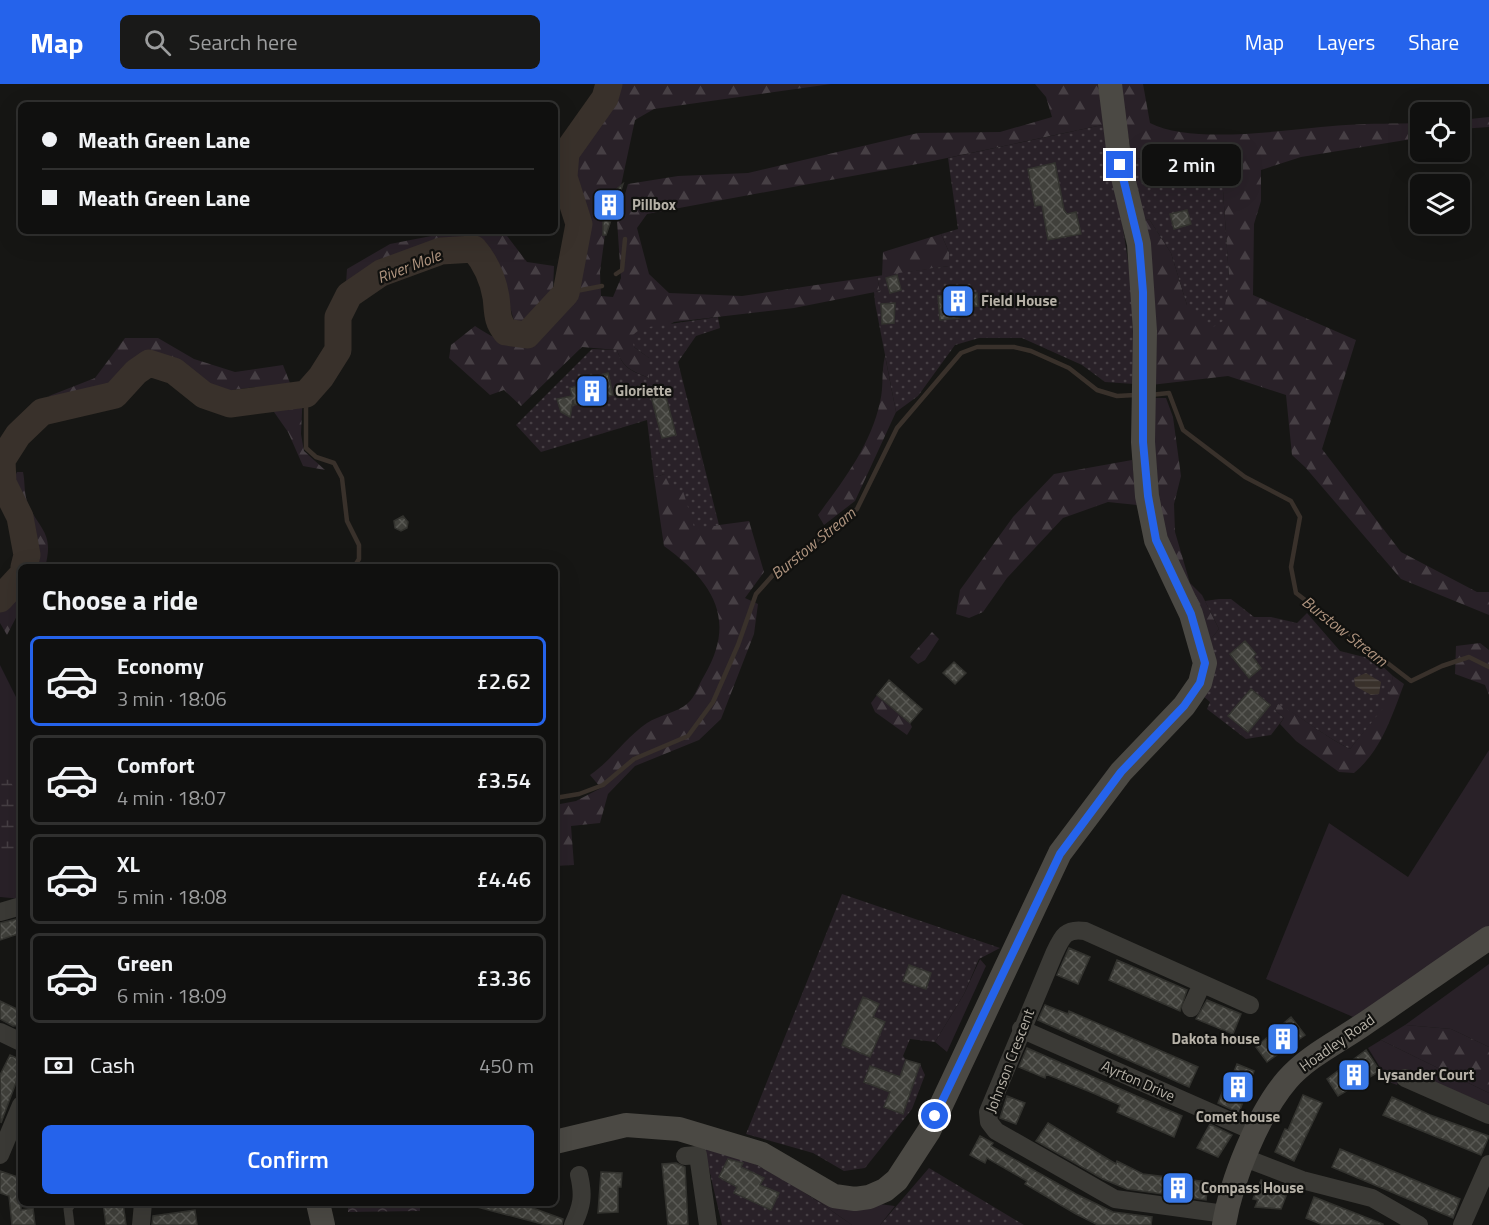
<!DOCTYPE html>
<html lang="en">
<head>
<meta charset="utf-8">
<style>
	:root { --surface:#10100f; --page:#191918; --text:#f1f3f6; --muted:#9c9d9e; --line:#30302f; --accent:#2563eb }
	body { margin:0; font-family:"Titillium Web",sans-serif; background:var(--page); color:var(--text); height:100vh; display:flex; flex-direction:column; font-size:22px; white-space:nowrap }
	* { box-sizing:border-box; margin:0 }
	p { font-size:20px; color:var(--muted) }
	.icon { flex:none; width:33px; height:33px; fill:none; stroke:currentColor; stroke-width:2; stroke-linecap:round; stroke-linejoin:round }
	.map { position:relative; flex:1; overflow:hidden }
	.details { position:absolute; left:18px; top:480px; width:540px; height:642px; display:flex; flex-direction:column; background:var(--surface); border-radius:9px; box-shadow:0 6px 24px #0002,0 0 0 2px var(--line) }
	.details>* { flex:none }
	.hud { position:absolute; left:18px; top:18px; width:540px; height:132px; border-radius:9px; box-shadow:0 6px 24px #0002,0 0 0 2px var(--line); display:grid; align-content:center; height:132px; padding:0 24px; background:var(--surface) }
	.tools { position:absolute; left:1410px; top:18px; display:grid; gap:12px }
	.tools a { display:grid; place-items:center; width:60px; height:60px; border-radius:9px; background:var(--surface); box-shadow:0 6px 24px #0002,0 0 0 2px var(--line); font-size:30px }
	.end { position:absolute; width:27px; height:27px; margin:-14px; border:8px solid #2563eb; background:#fff; box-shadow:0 0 0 3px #fff }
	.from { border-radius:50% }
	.bubble { position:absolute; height:42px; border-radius:9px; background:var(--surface); box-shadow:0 6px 24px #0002,0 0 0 2px var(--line); font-size:20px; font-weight:600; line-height:42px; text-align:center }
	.hud b { display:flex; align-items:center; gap:21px; height:57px; font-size:22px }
	.hud b+b { border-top:2px solid var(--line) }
	.hud i { width:15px; height:15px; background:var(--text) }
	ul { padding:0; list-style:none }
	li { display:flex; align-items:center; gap:18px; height:90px; margin:0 12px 9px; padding:0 12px; border:3px solid var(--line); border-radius:9px }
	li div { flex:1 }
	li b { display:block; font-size:22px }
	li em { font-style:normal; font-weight:600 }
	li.selected { border-color:var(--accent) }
	li>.icon { width:54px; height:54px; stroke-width:1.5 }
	h2 { padding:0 24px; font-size:27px; line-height:72px }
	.pay { display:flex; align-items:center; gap:15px; height:66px; padding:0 24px; font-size:22px }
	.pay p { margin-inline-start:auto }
	.button { display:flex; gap:12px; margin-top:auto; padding:12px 24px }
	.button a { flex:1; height:69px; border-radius:9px; background:var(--accent); color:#fff; font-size:24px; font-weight:600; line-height:69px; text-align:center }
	header { display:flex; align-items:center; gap:36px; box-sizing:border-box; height:84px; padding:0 30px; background:var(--accent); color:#fff }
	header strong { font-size:28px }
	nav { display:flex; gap:33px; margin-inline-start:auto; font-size:21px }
	.search { width:420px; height:54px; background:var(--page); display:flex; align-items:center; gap:15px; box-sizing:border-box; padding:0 21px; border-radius:9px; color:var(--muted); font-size:22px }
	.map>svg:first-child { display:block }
	.grass { fill:#292128 }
	.forest { fill:url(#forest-firs) }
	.wetland { fill:url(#wetland-marsh) }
	.park { fill:url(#park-crowns) }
	.garden { fill:url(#garden-dots) }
	.water { fill:url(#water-rules) }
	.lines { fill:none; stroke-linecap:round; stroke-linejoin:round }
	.stream { stroke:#39312b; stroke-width:4.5 }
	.river { stroke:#39312b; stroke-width:27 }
	.building { fill:url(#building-cross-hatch); stroke:#32322e; stroke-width:1.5 }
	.lane { stroke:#3b3a36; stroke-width:9 }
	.street { stroke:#3b3a36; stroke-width:18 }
	.secondary { stroke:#4b4944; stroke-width:24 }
	.route { stroke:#2563eb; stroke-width:8 }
	.labels { text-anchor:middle; stroke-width:4.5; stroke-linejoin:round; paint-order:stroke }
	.poi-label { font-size:15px; font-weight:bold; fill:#b6b1a7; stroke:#11110f; text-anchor:start }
	.street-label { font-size:15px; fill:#b6b1a7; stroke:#11110f }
	.water-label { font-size:16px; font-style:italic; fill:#af947f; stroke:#11110f }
</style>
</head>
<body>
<header>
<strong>Map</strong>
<div class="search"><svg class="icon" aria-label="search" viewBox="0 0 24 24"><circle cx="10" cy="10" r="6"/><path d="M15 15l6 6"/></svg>Search here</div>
<nav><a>Map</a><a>Layers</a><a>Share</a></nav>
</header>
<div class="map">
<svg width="1489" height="1141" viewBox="0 0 1489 1141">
	<defs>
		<pattern id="forest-firs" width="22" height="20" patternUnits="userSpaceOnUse" patternTransform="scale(1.5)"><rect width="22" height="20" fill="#292128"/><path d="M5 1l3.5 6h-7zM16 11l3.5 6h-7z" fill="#463f44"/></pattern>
		<pattern id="wetland-marsh" width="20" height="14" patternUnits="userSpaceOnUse" patternTransform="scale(1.5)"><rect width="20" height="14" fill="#292128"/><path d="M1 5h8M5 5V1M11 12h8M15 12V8" fill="none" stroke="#463f44"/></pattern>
		<pattern id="park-crowns" width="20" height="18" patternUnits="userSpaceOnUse" patternTransform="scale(1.5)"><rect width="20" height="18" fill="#292128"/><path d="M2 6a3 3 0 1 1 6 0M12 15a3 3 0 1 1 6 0" fill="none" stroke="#463f44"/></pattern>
		<pattern id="garden-dots" width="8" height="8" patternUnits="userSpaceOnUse" patternTransform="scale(1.5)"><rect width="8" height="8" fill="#292128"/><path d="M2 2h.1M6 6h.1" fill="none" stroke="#463f44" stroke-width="1.8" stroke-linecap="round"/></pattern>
		<pattern id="water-rules" width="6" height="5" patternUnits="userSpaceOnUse" patternTransform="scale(1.5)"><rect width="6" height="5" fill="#39312b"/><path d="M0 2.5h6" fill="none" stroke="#534c47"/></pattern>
		<pattern id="building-cross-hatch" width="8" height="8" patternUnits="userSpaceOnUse" patternTransform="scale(1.5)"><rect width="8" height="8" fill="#40403b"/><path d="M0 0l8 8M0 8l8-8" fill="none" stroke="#595954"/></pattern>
	</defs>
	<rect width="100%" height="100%" fill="#161614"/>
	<path class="grass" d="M0,581l21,42v192l-21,-2z
		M1489,666v178l-136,89 -87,-38 63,-156 79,54z
		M980,875l6,7 -39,86 -12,-10 29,-48z
		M1489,880v83l-38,-18 -46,-4z
		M1381,956l108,53v12l-85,-35 -7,15 -8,-3 -21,-34z
		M809,1111l86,11 -15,19h-28z"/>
	<path class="forest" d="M615,0h216l-177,25 -19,11 -16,75 -7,-2 -9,7 3,27 -6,45 1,24 12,1 8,-19 -4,-57 11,-37 50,-8 70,-3 170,-40 82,-1 52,-15 -6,-20 -11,-13h68l4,40 -179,38 -281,52 -10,14 12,46 20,19 73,3 135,-20 3,15 -86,17 -120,14 -40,25 15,11v20c-16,-7 -26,-9 -32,-28l-35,-3 -61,59 -17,-16 -14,5 -41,-37 2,-13 24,-19c34,22 45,23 74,-6 7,-7 18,-16 21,-24 5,-11 3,-25 6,-36 3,-11 10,-25 9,-36 -1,-20 -17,-35 -15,-56 3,-32 37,-54 45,-84z
		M1119,0h24l7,39c44,23 146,5 196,2 25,-2 50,-1 74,-2v12l-8,4 -111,18 -40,13v31l-7,23 -1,71 103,45 -34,109 79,103 76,40h12v23l-88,-36 -96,-112 -13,-12 -6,-60 -58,-19 -77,9 -8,-164 6,-2 22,34 16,52 42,-27 -7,-102 16,-12 3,-16 -32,-1 -35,19 -42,-9z
		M1489,33v10l-29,2v-9z
		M457,147l47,1 23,30 27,4 -1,25 -23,30h-16l-11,-39 -18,-40c-46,-12 -98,23 -139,42l1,-15 43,-25z
		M941,150l8,18v14l-67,10 1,-24z
		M125,254h33l36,21 41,13 48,-7 7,18 13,7 -2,44 3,17 21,19 -22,-4 -15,-34 -14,-20 -46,1 30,-10 -3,-16 -37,5 -63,-37 -17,3 -23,24 -61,20 -5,-6 46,-18z
		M885,272l11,56 -41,89 -31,24 -6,-10c25,-34 53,-70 62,-113 4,-15 1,-30 5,-46z
		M1148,314h18l7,19 8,59 -7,28 1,28 15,51 12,12 17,34 -10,12 -40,-91 -14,-55z
		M1132,376l5,45 -29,-3 -45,16 -56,60 -24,34 -14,6 -13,-4 4,-24 53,-73 41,-43z
		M17,388h6c2,9 1,20 4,29 11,29 28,30 18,66h-10l-4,-40 -19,-44z
		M664,390l19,17 21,36 45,-6 15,51 -19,26 13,6 -4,30 -33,85 -22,21 -64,26 -27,28 -8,29 -29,3 3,39 -19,1v-61l21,-4 25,-13 -11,-13c21,-14 35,-37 57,-52 12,-8 30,-10 41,-20 7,-6 11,-19 16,-27 34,-57 8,-95 -40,-130l-10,-68z
		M21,506v18l-14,27 -7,-12v-12z
		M932,548l7,7 -14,21 -7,4 -8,-7z
		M1480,559l9,7v45l-4,-10 -30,-11 1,-28z
		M1393,592l11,8c-12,32 -23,67 -50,89l-15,-1 -43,-31 -16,-17 4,-6 -9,-8 3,-7c25,15 46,33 72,46l37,-47z
		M877,611l33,28 2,4 -5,8 -32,-23 -4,-9z
		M1405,941l46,4 38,18v46l-108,-53z"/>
	<path class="wetland" d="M0,695l10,1 11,24v52l-21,5z"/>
	<path class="park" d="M348,1119h72v8l-72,1z"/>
	<path class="garden" d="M1107,40l25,163 2,97 -29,-2 -23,-17 -60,-27h-43l-24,7 -37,51 -22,16 -21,-109 -1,-11 6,-1 -3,-15 72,-10v-14l-8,-18 17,-5 -10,-71z
		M1209,63l32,1 -3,16 -16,12 7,102 -6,43 -10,6 -26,-22 -16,-52 -22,-34 -6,2 -11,-50v-14l42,9z
		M718,233l2,11 -24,8 -18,26 41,163 -24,5 -12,-39 -11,-1 -8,-16 -10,4 -7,-58 -106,32 -25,-27 76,-76 25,1c6,19 15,21 32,28v-20l-15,-11 -3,-11 11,-8z
		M1219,515h12l23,18h17l26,6 10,-10 33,38 36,9 17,16 -5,26 -38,47c-26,-13 -47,-31 -72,-45l-3,6 9,8 -13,17 -25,4 -39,-30 3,-7 -7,-6 6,-55 10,-12 -14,-28z
		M842,810l158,54 -21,11 -15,35 -29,48 -25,-3 -7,17 3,4 14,4 5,11 -13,34 -47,59 -21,3 -31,-18 -67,-19z
		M703,1059c58,19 100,47 149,82h-130z
		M929,1084l95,57h-144z"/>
	<path class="water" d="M1366,589l15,9 -2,12 -8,1 -16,-9 -1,-8z"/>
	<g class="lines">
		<path class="stream" d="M616,190l6,-4 3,-31
			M566,209l36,-7
			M306,310v54l10,9 18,6 8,15 5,43 12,24v14l-5,8
			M1150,311l19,-2 14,37 62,47 46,24 9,16 -9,50 5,26 115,88 31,-15 27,-9 20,10
			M555,714l24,-4 24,-9 31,-26 54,-23 25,-34 25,-57 18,-51 17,-19 84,-66 40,-81 64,-75 16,-6h37l17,4 38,17 28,22 20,6 18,-1"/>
		<path class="river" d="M24,483l3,-12 -7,-38 -17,-34 -1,-23 16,-25 24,-23 73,-17 21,-23 13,-9 25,8 30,24 26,9 76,-10 15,-17 17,-27v-33l11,-22 32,-22 60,-22 33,-2c11,13 19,30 22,48 2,15 0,23 10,35l21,3 39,-42 13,-69 -15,-47 2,-24 39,-55 4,-14
			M0,515l21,-23"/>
	</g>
	<path class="building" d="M1055,79l9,47 3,4 9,-2 5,22 -33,6 -6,-35 -7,1 -7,-37z
		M623,100l-17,51h-3v-35z
		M1187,126l4,14 -17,5 -4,-15z
		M897,191l4,15 -11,3 -4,-15z
		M977,209l1,13 -20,2 1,10 -19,2 -2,-24z
		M895,219l-1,20 -12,1 -1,-20z
		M608,289l5,22 -39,10 -1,-5 -3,17 -9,-5 -4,-13 15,-3 -2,-8 10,-3 -1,-4z
		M665,309l11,42 -14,3 -11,-42z
		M403,432l5,6 -1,6 -6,3 -6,-3 -1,-7z
		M1245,557l11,13 -3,3 8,11 -12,10 -19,-24z
		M954,578l12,11 -11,11 -12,-11z
		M889,596l33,29 -12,14 -33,-28z
		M1251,605l19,16 -22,27 -20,-16z
		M17,835l4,14 -21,7v-17z
		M1069,864l21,9 -12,27 -21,-9z
		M1117,876l70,30 -7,21 -71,-31z
		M909,881l22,8 -5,16 -23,-8z
		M863,913l16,7 -6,13 12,5 -15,35 -28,-12z
		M1207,916l34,14 -8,20 -37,-15z
		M0,917l21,10v14l-8,1 -13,-7z
		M1045,921l23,9 1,-3 129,56 -9,20 -151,-67z
		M1291,933l14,18 -38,27 -11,-15z
		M1027,964l155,68 -8,21 -57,-25 3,-7 -27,-12 -47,-19 -1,4 -26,-11z
		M1366,966l14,21 -42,25 -11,-17z
		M10,971l11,5v9l-20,54 -1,-48z
		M906,976l14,4 -17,50 -19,-7 6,-15 -26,-10 6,-16 30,11z
		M1237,980l17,7 -15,42 -21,-10 5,-13 3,1z
		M1303,1011l19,8 -28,58 -19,-9 10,-23 3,1z
		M1007,1012l18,7 -9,21 -16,-6z
		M1392,1013l38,18 59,21 -8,19 -98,-40z
		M1048,1039l68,41 1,-3 26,13 65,8 -2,18 -79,-11 -24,-10 -67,-38z
		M1210,1040l22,11 -14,22 -21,-9z
		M980,1052l13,7 -2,3 85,48 37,18 39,5 -1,8h-53l-22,-11 -51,-30 2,-3 -40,-23 -2,5 -15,-8z
		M1340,1065l120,50 -7,19 -121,-51z
		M728,1075l15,4 -2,4 23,11 -4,7 19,8 -8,17 -37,-17 3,-6 -18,-10z
		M676,1079l9,4 3,58h-20l-6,-61z
		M0,1087l21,7v32l12,-2 2,17h-23l-3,-29 -9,-3z
		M601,1088l21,1 -1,14h-3v25l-20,1z
		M1261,1096l27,11 -7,18 -26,-2 3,-7 -5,-1z
		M1314,1113l69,27v1h-60l-17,-7z
		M103,1119h20l3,22h-20z
		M478,1119h50l-1,3 36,13 -1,6h-16l-69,-18z
		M195,1126l2,15h-45l1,-9z"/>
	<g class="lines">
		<path class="lane" d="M70,1141l-2,-16 4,-6"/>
		<path class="street" d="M0,828l21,-6
			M1191,924l11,-24
			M1021,945l234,103
			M0,948l21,10
			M1405,994l84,37
			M0,1071l21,-50
			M685,1072l13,-1 10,70
			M1245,1074l57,22 70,18 47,27
			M1225,1130l-110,-15 -119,-68 -7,-9 -1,-10 66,-158c8,-17 11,-26 31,-23l165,74
			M141,1141l2,-22
			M573,1141c9,-19 11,-29 6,-50
			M1462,1141l27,-61"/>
		<path class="secondary" d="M555,1058l71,-17 53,4 83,25 72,42 21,3 14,-2 16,-7 12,-10 32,-49 131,-278 61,-81 63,-66 16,-23 5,-20 -14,-49 -35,-74 -9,-44 -4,-54 2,-111 -6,-87 -19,-79 -10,-81
			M318,1119l5,22
			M1224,1141c7,-44 34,-111 63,-145 20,-23 49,-37 74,-54 43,-29 85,-59 128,-88"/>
	</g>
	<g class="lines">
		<path class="route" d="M935,1032l125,-262 61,-82 63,-66 16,-23 5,-20 -14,-49 -35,-74 -8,-44 -5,-54v-150l-4,-48 -19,-79"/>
	</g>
	<defs>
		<g id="building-square" transform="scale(1.725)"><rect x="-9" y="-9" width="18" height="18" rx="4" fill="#3979e9" stroke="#11110f"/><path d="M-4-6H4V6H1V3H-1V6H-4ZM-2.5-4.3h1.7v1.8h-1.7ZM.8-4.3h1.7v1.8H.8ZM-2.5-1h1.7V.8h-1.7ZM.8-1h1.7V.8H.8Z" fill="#fff"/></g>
	</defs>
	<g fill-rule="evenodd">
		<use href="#building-square" x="609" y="121"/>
		<use href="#building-square" x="958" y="217"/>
		<use href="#building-square" x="592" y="307"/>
		<use href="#building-square" x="1283" y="955"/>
		<use href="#building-square" x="1354" y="991"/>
		<use href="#building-square" x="1238" y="1003"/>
		<use href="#building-square" x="1178" y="1104"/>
	</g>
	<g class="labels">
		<g class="poi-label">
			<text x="632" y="126">Pillbox</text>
			<text x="981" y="222">Field House</text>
			<text x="615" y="312">Gloriette</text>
			<text x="1260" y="960" text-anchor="end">Dakota house</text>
			<text x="1377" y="996">Lysander Court</text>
			<text x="1238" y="1038" text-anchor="middle">Comet house</text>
			<text x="1201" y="1109">Compass House</text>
		</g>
		<g class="street-label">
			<text transform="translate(1337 959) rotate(-35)" y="5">Hoadley Road</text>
			<text transform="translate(1010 977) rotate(-69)" y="5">Johnson Crescent</text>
			<text transform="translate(1138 997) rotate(24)" y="5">Ayrton Drive</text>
		</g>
		<g class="water-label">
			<text transform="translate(409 182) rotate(-21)" y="6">River Mole</text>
			<text transform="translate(813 459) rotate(-39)" y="6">Burstow Stream</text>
			<text transform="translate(1345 547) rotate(38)" y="6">Burstow Stream</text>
		</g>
	</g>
</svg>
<div class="tools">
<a><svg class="icon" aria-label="locate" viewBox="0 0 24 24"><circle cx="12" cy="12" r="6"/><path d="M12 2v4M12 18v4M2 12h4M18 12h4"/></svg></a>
<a><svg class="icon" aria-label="layers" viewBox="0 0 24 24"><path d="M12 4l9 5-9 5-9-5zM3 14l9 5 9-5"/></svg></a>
</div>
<i class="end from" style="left:935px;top:1032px"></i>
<i class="end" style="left:1120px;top:81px"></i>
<div class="bubble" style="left:1142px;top:60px;width:99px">2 min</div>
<div class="hud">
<b><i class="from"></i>Meath Green Lane</b>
<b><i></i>Meath Green Lane</b>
</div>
<section class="details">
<h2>Choose a ride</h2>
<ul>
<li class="selected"><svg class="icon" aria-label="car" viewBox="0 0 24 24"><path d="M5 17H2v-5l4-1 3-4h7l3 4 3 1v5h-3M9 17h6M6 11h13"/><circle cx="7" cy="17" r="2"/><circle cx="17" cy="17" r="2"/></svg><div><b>Economy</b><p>3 min · 18:06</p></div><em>£2.62</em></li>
<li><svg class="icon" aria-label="car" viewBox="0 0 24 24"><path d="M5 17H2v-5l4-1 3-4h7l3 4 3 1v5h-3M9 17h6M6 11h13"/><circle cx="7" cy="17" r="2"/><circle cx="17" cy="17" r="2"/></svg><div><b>Comfort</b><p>4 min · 18:07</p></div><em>£3.54</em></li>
<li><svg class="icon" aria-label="car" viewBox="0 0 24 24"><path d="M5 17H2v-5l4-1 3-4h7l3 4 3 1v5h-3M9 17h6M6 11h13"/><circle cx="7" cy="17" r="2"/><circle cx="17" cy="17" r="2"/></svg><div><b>XL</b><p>5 min · 18:08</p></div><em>£4.46</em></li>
<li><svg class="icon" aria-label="car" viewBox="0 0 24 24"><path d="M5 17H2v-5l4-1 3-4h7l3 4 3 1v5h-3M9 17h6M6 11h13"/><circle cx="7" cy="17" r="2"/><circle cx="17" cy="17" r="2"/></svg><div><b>Green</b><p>6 min · 18:09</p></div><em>£3.36</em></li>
</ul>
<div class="pay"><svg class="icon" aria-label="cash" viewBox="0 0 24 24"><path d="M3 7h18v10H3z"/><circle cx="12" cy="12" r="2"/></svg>Cash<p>450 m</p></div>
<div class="button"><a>Confirm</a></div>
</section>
</div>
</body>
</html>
